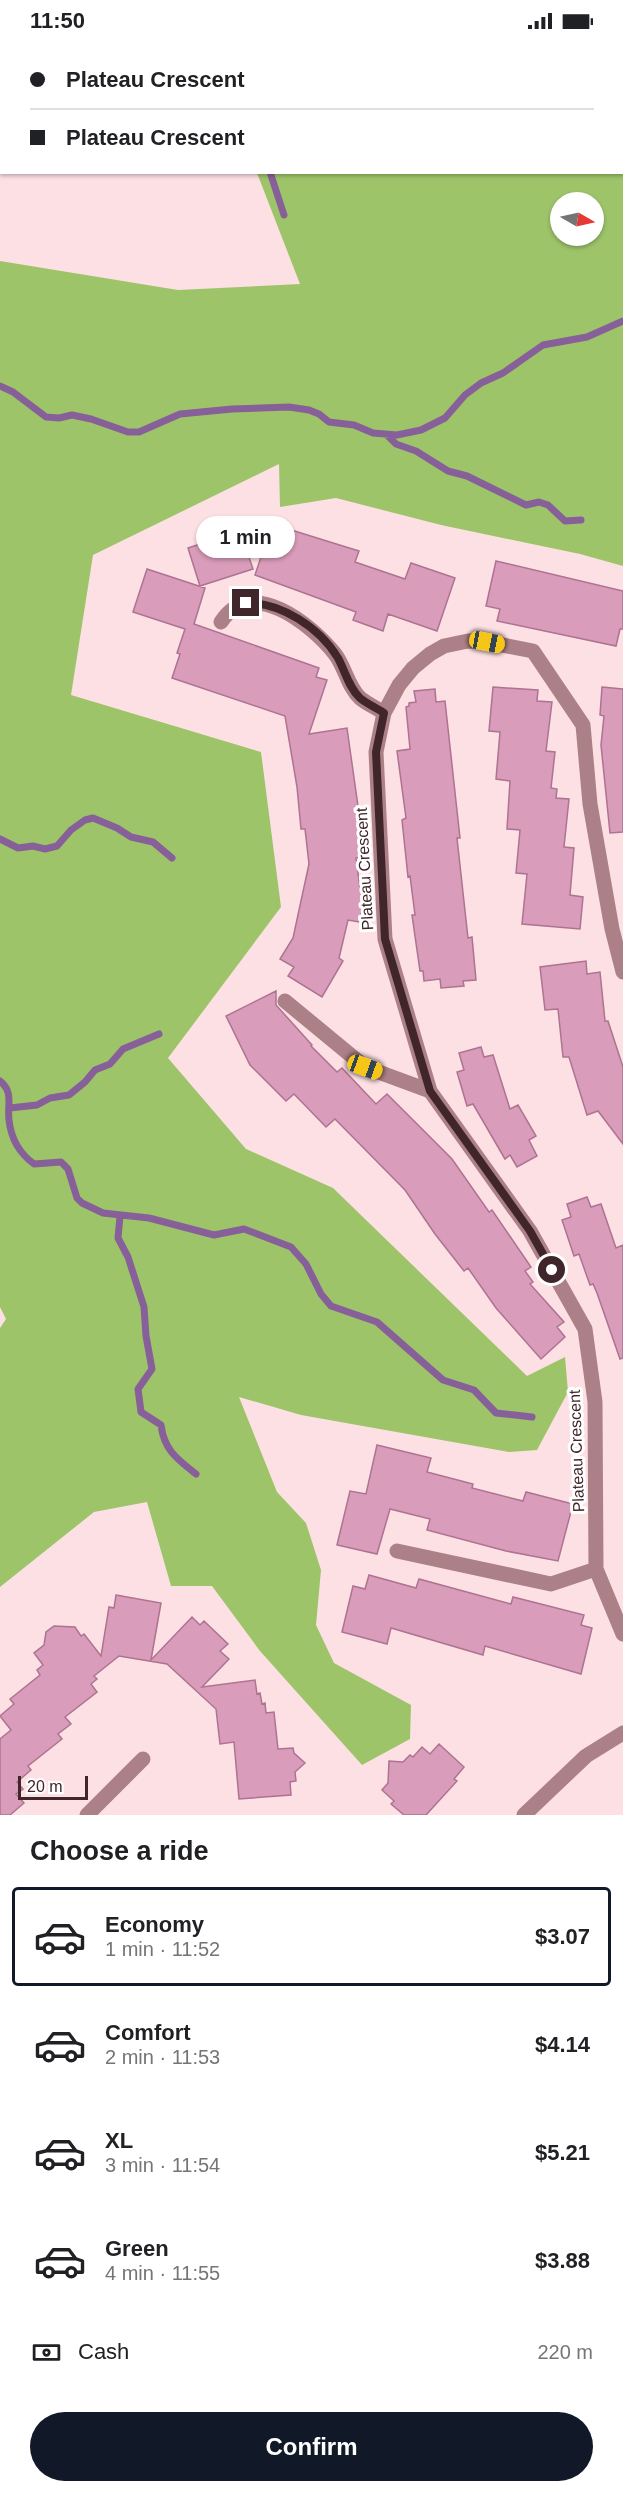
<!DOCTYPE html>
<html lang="en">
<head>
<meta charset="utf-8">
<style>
	:root { --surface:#fff; --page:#f2f2f2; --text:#202124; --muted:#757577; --line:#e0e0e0; --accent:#111827 }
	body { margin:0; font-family:Arial,sans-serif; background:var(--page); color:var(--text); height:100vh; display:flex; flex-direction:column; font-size:22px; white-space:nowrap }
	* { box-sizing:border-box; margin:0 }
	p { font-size:20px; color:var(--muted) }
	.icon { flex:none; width:33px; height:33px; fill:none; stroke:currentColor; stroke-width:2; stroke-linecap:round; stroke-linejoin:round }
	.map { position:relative; height:1773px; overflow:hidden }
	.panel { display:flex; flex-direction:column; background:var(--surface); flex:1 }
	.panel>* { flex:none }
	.top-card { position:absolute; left:0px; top:0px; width:624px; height:132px; box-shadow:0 2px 4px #0004; display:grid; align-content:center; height:132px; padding:0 30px; background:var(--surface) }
	.needle { width:39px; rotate:99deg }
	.controls { position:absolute; left:550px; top:150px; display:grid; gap:12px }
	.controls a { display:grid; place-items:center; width:54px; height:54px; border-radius:50%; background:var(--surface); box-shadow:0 2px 4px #0004; font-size:30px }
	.scale { position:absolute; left:18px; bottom:15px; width:70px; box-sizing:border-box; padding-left:6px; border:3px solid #40252a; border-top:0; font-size:16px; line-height:21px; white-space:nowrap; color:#40252a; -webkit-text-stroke:4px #fff; paint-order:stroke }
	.end { position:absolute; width:27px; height:27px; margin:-14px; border:8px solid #40252a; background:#fff; box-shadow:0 0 0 3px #fff }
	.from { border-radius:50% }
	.bubble { position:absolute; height:42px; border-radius:21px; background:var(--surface); box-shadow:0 2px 4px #0004; font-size:20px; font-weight:600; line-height:42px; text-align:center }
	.car { position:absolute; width:18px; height:36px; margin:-18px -9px; border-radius:8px; box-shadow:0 0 4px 2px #0007; background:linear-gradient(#f5c518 24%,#345 0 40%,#f5c518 0 76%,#345 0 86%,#f5c518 0) }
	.top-card b { display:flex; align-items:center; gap:21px; height:57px; font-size:22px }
	.top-card b+b { border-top:2px solid var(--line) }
	.top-card i { width:15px; height:15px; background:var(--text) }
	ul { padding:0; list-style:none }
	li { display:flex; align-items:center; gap:18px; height:99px; margin:0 12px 9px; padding:0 18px; border:3px solid transparent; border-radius:6px }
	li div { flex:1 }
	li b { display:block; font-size:22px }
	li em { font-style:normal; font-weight:600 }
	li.on { border-color:var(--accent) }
	li>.icon { width:54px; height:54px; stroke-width:1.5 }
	h2 { padding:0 30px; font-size:27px; line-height:72px }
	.pay { display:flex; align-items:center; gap:15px; height:66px; padding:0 30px; font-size:22px }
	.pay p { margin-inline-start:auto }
	.button { display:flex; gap:12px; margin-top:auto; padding:12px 30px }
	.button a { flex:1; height:69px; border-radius:36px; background:var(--accent); color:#fff; font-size:24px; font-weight:600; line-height:69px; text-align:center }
	.status { display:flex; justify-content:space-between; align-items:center; height:42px; padding:0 30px; background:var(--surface); direction:ltr }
	.status svg { height:16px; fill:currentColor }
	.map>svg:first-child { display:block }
	.forest { fill:#9ec46a; fill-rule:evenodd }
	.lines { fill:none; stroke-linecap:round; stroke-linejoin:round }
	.stream { stroke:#87609a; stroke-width:7 }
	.building { fill:#d99cba; stroke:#ad7391; stroke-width:1.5 }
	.minor { stroke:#ac8087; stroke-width:15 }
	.route { stroke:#40252a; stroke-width:8 }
	.labels { text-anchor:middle; stroke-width:6; stroke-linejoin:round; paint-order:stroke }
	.street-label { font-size:16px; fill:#40252a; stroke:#fff }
</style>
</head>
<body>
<div class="status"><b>11:50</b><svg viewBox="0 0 49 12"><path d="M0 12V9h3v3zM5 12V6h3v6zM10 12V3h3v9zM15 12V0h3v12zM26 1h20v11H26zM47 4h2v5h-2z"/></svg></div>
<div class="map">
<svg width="623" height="1773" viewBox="0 0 623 1773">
	<rect width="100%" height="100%" fill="#fde0e4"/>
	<path class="forest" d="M206,0h417v524l-43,-12 -139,-29 -105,-27 -56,9 -1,-43 -186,91 -22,140 190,57 20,155 -113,151 78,91 87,39 194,188 38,-19 3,35 -31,58 -28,2 -208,-37 -62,-18 38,95 29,31 15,47 -5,55 18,38 77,42 -1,34 -48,26 -102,-114 -48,-65h-41l-24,-84 -53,10 -94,75v-259l6,-9 -6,-12v-1046l178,29 122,-6 -43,-111 365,-1v-128zM561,160h33v34h-33z"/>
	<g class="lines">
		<path class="stream" d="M225,0v2
			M270,130l14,43
			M0,344l13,6 33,25 13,1 13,-3 19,4 37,13h11l41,-18 52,-5 57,-2 20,3 10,4 10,8 25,3 19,8 24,2 24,-5 24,-12 20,-23 16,-12 22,-10 40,-28 44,-8 36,-16
			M388,394l8,8 20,7 32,20 19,5 59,29 13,-3 9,3 17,16 16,-1
			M0,797l18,9 15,-2 12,3 12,-3 14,-16 14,-10 8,-2 24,10 14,9 22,5 19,16
			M0,1039c14,11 7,24 9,39 2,19 10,33 25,44l27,-2 7,7 9,29 5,5 21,10 46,5 65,17 30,-6 47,18 15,17 15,30 10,12 46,16 66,58 31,10 22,23 36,4
			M10,1066l27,-3 13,-7 19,-3 16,-13 10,-12 15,-6 13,-15 36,-15
			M120,1174l-2,22 10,19 16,50 2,29 6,33 -14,20 3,23 20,13c3,25 16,34 35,49"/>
	</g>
	<path class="building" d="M272,482l87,27 -4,11 50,17 6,-16 44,15 -18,53 -49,-17 -5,17 -30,-11 3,-8 -101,-37z
		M240,489l13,38 -53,17 -12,-38z
		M496,519l127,30v38h-3l-4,17 -119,-25 3,-12 -14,-3z
		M147,527l58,19 -11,36 125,44 -3,9 11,3 -18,54 38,-6 18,128 -9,2 4,30 6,2 -7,32 -11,-2 -9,38 4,3 -21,36 -34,-21 6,-9 -14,-8 13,-21 16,-74 -4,-35h-4l-4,-42 -12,-71 -113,-38 8,-24 -3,-1 8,-24 -52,-17z
		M493,645l45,3 -1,11 15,1 -6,49 9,1 -4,36 6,1 -1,9 13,1 -5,48 10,1 -4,47 13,2 -3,32 -58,-5 5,-50 -11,-1 4,-43 -13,-1 3,-48 -14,-2 4,-47 -11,-1z
		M602,645l21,2v143l-13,1 -9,-88 3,-29 -4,-1z
		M435,647l1,13 9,-1 15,137h-3l11,100 4,-1 4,43 -13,1 1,5 -23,2 -1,-9 -16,2 -1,-10h-3l-8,-56h3l-5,-39 -2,1 -6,-57 4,-2 -9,-67 13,-2 -4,-42 3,-1v-3l7,-1 -2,-11z
		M586,919l1,13 13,-2 5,49h3l15,46v77l-25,-33 -11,4 -18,-58h-6l-5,-48 -13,1 -5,-43z
		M276,949v14l36,40 -1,1 26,26 5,-4 34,36 11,-10 65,65 37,53 3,-2 39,57 -6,4 8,11 -3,2 34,38 -7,5 8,10 -24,22 -45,-51 -28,-40 -4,3 -29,-37 -30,-44 -70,-71 -9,8 -32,-33 -8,7 -36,-36 -24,-49z
		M481,1005l3,10 9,-2 17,54 8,-4 18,31 -7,4 8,16 -20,11 -7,-12 -5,4 -32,-55 -6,2 -10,-34 7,-2 -5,-17z
		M587,1155l4,10 10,-3 15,44 7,-3v113l-3,1 -23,-66 -4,-9 -3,1 -11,-31 -5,2 -12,-36 9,-3 -4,-13z
		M377,1403l54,13 -4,14 46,12 -1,4 51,13 3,-9 47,12 -15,57 -52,-10 -79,-21 3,-11 -40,-10 -13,45 -40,-9 13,-54 16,3z
		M369,1533l47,13 3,-9 92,25 2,-7 71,18 -3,10 11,3 -11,46 -96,-28 -2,9 -92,-27 -4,16 -45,-12 11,-46 12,3z
		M116,1553l45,8 -10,57 41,-43 8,8 4,-4 24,23 -8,7 9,8 -27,28 53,-7 2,14 3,-1 2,11 3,-1 1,10 8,-1 4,37 15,-1 1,5 11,10 -10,9 1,9 -6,1 1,13 -52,4 -5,-57 -14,2 -4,-35 -49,-45 -48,-8 -25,20 3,3 -6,5 6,8 -32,25 6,7 -13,10 4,5 -34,27 3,4 -14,12 6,7 -7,5 8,9 -14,12h-10v-76l11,-9 -11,-14 14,-12 -4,-5 30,-24 -3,-5 6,-5 -9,-12 10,-8 2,-13 8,-6 21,1 6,9 3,-2 17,22 8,-49 5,1z
		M439,1702l25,23 -10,12 3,2 -31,34h-22l-13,-11 3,-3 -12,-11 6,-7 1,-22 14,1 7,-7 3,2 9,-10 8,7z"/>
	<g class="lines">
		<path class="minor" d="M221,580c30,-47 91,3 114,32 10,13 13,33 25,44 7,6 17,10 24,15
			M623,930l-11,-43 -22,-125 -7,-79 -50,-74 -46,-9 -19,-1 -24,5 -14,8 -17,14 -14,17 -15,28 -8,39 9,187 45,152 100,140 55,98 10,73 1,167 27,65
			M285,959l80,66 65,24
			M397,1509l154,33 45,-15
			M87,1773l56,-56
			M524,1773l62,-59 37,-23"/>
	</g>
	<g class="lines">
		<path class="route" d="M246,561c35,-1 74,25 92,55 7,13 11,30 22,40 7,6 17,10 24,15l-8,39 9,187 45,152 100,140 22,39"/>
	</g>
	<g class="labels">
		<g class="street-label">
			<text transform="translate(364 827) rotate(-93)" y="6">Plateau Crescent</text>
			<text transform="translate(576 1409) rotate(-92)" y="6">Plateau Crescent</text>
		</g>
	</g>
</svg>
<div class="controls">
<a><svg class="needle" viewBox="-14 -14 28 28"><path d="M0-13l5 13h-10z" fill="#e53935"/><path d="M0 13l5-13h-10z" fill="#757577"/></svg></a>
</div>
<div class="scale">20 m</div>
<i class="end from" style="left:552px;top:1228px"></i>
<i class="end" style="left:246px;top:561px"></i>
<div class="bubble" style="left:196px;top:474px;width:99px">1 min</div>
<i class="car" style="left:487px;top:600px;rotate:101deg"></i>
<i class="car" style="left:365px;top:1025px;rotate:110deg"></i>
<div class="top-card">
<b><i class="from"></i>Plateau Crescent</b>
<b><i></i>Plateau Crescent</b>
</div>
</div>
<section class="panel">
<h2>Choose a ride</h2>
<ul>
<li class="on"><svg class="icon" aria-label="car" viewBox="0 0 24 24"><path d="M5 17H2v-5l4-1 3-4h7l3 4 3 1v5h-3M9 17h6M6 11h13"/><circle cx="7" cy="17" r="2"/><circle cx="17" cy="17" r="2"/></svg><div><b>Economy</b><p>1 min · 11:52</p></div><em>$3.07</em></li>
<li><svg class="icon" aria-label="car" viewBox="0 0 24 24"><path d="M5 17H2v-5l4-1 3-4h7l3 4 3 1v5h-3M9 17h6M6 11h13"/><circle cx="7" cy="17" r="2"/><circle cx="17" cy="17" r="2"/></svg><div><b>Comfort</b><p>2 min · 11:53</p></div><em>$4.14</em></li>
<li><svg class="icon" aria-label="car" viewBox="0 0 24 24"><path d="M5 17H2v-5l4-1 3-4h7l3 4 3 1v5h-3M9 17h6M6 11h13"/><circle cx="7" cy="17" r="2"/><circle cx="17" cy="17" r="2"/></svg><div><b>XL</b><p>3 min · 11:54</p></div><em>$5.21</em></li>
<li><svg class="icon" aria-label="car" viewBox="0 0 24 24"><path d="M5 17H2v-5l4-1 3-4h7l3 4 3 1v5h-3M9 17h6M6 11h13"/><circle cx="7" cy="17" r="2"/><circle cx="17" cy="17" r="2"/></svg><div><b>Green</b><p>4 min · 11:55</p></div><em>$3.88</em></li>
</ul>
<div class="pay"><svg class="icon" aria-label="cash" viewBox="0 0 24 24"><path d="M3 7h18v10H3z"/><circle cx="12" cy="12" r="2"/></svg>Cash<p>220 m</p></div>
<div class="button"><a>Confirm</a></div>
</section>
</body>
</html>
